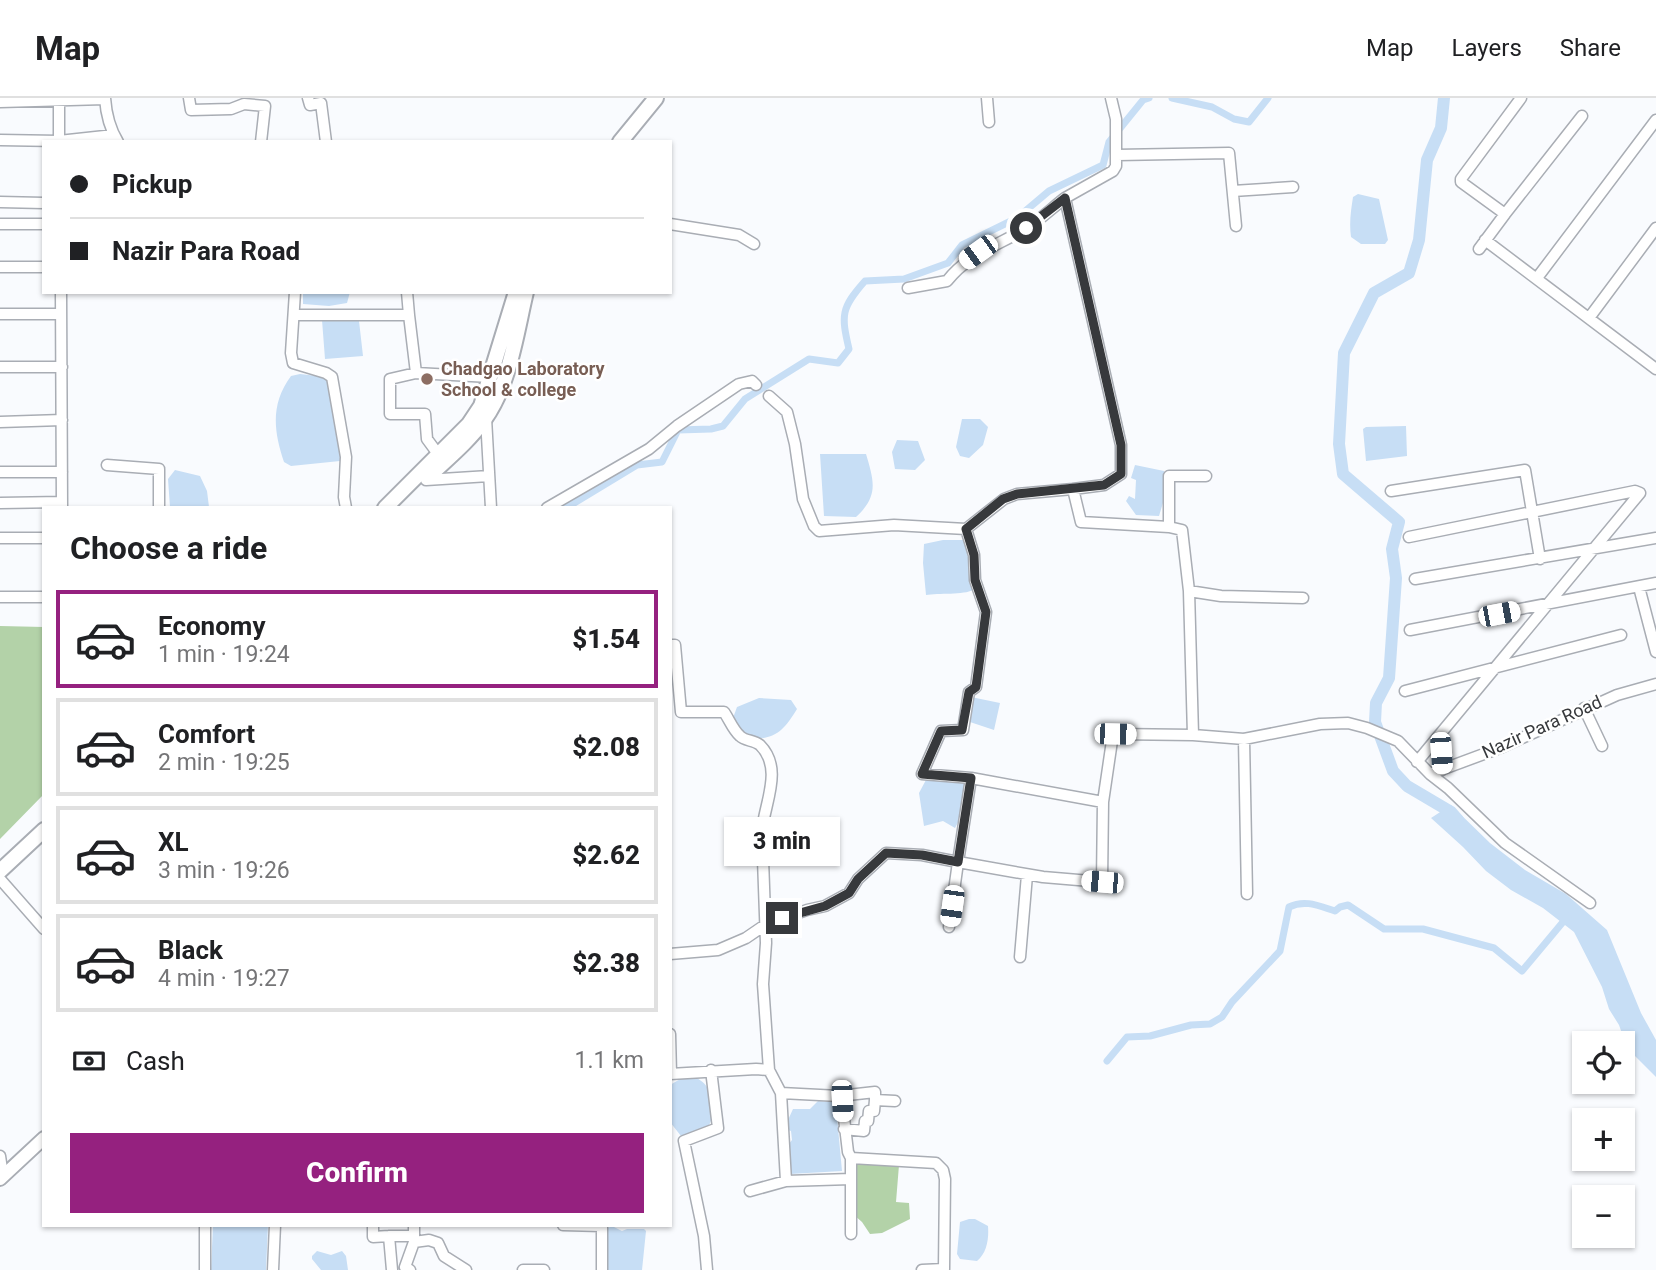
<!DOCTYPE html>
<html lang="en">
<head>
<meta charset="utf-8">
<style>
	:root { --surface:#fff; --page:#f2f2f2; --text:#202124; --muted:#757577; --line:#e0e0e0; --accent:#95217f }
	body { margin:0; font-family:Roboto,sans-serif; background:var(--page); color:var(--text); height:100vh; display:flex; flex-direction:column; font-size:26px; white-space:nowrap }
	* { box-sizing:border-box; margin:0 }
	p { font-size:23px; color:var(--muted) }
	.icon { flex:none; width:38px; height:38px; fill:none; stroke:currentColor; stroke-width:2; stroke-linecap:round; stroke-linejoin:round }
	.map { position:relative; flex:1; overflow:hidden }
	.side { position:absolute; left:42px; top:408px; width:630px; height:721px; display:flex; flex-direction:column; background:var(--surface); border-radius:0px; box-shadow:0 2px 5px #0004 }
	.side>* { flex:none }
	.banner { position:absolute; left:42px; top:42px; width:630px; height:154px; border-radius:0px; box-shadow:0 2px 5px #0004; display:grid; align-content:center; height:154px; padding:0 28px; background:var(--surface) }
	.controls { position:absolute; left:1572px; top:933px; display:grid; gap:14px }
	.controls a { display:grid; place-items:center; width:63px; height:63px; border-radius:0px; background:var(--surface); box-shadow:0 2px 5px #0004; font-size:35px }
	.end { position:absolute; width:32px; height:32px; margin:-16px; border:9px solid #37393c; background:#fff; box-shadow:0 0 0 4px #fff }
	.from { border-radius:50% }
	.bubble { position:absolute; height:49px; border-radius:0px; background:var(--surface); box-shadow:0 2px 5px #0004; font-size:23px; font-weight:800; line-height:49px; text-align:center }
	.car { position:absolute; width:21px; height:42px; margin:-21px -10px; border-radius:9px; box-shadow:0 0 5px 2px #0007; background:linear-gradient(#fff 24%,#345 0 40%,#fff 0 76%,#345 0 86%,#fff 0) }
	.banner b { display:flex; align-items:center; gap:24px; height:66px; font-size:26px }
	.banner b+b { border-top:2px solid var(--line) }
	.banner i { width:18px; height:18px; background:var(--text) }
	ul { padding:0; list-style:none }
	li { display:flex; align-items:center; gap:21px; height:98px; margin:0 14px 10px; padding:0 14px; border:4px solid var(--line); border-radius:0px }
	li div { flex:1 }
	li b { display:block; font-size:26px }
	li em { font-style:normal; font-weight:800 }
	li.on { border-color:var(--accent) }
	li>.icon { width:63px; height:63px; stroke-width:1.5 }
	h2 { padding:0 28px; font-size:32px; line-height:84px }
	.pay { display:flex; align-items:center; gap:18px; height:77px; padding:0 28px; font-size:26px }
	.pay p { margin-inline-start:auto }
	.action { display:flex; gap:14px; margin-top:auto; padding:14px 28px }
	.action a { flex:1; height:80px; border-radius:0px; background:var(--accent); color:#fff; font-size:28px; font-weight:800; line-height:80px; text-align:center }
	header { display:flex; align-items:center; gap:42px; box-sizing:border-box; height:98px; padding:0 35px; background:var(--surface); border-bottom:2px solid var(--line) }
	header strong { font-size:33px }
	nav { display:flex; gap:38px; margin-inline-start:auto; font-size:24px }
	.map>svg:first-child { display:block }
	.green { fill:#b3d2a8 }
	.water { fill:#c7def5 }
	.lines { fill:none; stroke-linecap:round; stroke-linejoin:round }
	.canal { stroke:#c7def5; stroke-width:7 }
	.river { stroke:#c7def5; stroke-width:12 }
	.minor-casing { stroke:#a9adb4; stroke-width:13 }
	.major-casing { stroke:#a9adb4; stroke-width:16 }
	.highway-casing { stroke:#a9adb4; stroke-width:18 }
	.minor { stroke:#fff; stroke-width:10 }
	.major { stroke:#fff; stroke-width:12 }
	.highway { stroke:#fff; stroke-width:14 }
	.route { stroke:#37393c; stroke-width:9 }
	.education-dot { fill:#8d6e63; stroke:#fff; stroke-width:2.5 }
	.labels { text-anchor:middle; stroke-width:5; stroke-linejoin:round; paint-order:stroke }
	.education-label { font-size:18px; font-weight:bold; fill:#785e54; stroke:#fff; text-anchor:start }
	.street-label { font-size:18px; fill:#37393c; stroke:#fff }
</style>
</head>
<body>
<header>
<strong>Map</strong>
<nav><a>Map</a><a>Layers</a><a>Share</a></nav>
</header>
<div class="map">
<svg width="1656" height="1172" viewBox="0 0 1656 1172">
	<rect width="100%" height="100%" fill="#f9fbfe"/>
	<path class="green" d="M0,528l44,1v167l-44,45z
		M855,1063l44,4 -3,37 13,1 1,16 -28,14 -12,1 -8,-12 -8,-7z"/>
	<path class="water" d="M1358,96l21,5 9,41 -3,4h-24l-10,-7c-2,-14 0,-27 2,-40z
		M303,194h47l-3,11 -18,3 -26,-2z
		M322,222l37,1 4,35 -38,3z
		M300,276l26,3 3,4 12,72 -1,8 -49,5 -7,-4c-11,-32 -13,-59 7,-86z
		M962,321h18l8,8 -5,18 -14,13 -9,-2 -4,-9z
		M1406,328l1,30 -41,5 -3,-32 3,-2z
		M897,342l21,1 7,19 -10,10 -20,-1 -3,-17z
		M820,356h46c8,27 13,42 -10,63l-32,-1z
		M1135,367l29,6 2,22 -7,23 -23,-1 -10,-14 3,-5 6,3 1,-19 -5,-2z
		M175,372l25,6 7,15 2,16h-39l-2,-28z
		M943,442h21l6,14 3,36c-9,5 -35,3 -47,5l-3,-32 1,-19z
		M971,599l29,6 -6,27 -27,-9z
		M759,600l32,2 6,9c-14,23 -23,32 -52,29l-12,-20 4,-11z
		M927,680l41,6 -6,31 -7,13 -12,-7 -19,5 -5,-33z
		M1451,707l39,38 35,27 41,24 41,36 34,83 15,27v37l-29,-29 -8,-23 -10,-16 -7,-22 -28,-55 -31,-24 -32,-18 -25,-19 -23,-24 -32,-29z
		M694,978c4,3 10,6 13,11 5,7 8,33 1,39 -6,6 -18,9 -27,10l-11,-14v-37l12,-7z
		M818,1003l14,1 4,4 6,65 -52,3 -2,-29 4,-5 -1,-9 -3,-1v-10l5,-11h17z
		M969,1121h6l13,7c1,13 -1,27 -11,35l-17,-2 -3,-5 3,-32z
		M213,1127h55l-2,45h-55z
		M612,1128l10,5 5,-2h17l2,2 -4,39h-36l-3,-40z
		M317,1153l14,4 11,-4 4,5 2,14h-27l-9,-11v-3z"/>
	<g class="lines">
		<path class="canal" d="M1172,0l40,9 22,12 15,3 19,-24
			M566,410l71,-43 25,-3 16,-32 33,-1 12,-3 22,-27 64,-40 29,4 11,-14c-8,-34 -8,-41 16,-68l39,-2 44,-16 14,-18 55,-27 32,-27 54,-26 6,-23 34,-42 6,-2
			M1107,963l20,-24 23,-1 41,-11 19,-1 12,-7 10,-15 48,-51 9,-44c16,-8 30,-1 46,4l5,-4 8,-2 36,24h39l71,19 28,23 46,-55"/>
		<path class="river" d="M1444,0l-3,30 -14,32 -8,80 -10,33 -35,20 -30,60 -5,91 4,30 56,48 -7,27 4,29 -7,100 -13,25 -1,19 18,49 14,15 44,26 7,8"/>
		<g class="minor-casing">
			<path id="minor" d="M59,0v44
				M105,0c1,15 5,31 13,44
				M189,0l2,12 40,-1 13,-5 21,2 -4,36
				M308,0l2,7 11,-2 5,39
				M987,0l2,24
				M1521,0l-60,81v3l44,32 77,-98
				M0,4l105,-3
				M0,42l59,1 55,-6
				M1117,57l112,-2 7,73
				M1233,93l60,-4
				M1065,100l48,-27 3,-5v-47l-5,-21
				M0,104l44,1
				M0,126h44
				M670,126l69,11 15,9
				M1485,142l171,129
				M1479,151l26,-35
				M0,169h44
				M1537,180l119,-158
				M908,190l39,-7c21,-27 50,-35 78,-52 14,-8 27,-21 40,-31l56,247v29l-17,11 -31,4
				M61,194l1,216
				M295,194l-4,61 2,10 33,10 6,4 14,80 -2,40 2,11
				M407,194l2,23
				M0,216h61
				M294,217h115l7,58 74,4
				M1589,220l67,-90
				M0,269h62
				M416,275l-26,6v35h35l2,25 11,15
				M769,298l18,16 8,32 8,55 11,27 5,5 75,-6 72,4 38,-30 13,-5 56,-5 8,33 88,5 13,3 7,61 4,144
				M486,320l5,90
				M0,324l62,-2
				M107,367l52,4v39
				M0,374h62
				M426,382l63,-4
				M1391,393l134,-21 15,89
				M0,405l62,-1
				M547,410l102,-59 28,-23 62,-42 13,-3 4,4
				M1169,429v-51h37
				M966,431l8,26 1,25 11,32 -10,75 -7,5 -6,38 -22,1 -19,43 49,4
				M1409,439l226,-46 5,2 -223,269
				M0,440h44
				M1415,481l241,-41
				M1639,489l17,65
				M1189,493l32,5 82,2
				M0,499h44
				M1410,532l246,-47
				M670,547h5l6,67h43c5,7 9,18 16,24 5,5 14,4 20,9 24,24 4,59 2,86l4,112 -3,41 6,86
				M1405,593l216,-56
				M1584,610l18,38
				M1439,638l3,34
				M1244,641l3,155
				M1430,676l70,-26 117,-53 39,-11
				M0,781l44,50
				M949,829l9,-65 85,15 59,5 1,-80 10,-68 80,1 51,4 76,-15 28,-1 19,5 31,13 32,33 18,14 57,55 85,60
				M670,856l48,-4 28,-12 19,-13 42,-15 18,-4 24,-13 9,-14 28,-26 36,2 36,7 13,-84 132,24
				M1020,859l7,-82
				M670,936l1,40
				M670,976l86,-5 13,1 12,23 58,3 3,5 6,51 3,6 85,5 7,7 2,9 -1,90 -22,1
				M781,995l5,88 65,-2
				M839,998l36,-4v8
				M844,1031l20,2 1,-10h3l1,-10h5l1,-11 20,1
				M0,1058l3,20
				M851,1060v76
				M750,1093l36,-10
				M373,1127v12l16,-1
				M563,1127l39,1v44
				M414,1144l15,-2 9,3 6,13 22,14
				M205,1172v-45
				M273,1172l2,-45
				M392,1172l-3,-34h25
				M410,1172l-5,-3 9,-25v-17
				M523,1172h21
				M707,1172l-3,-34 -20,-95 34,-13 -7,-58"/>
		</g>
		<g class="major-casing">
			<path id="major" d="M0,1081l44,-41"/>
		</g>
		<g class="highway-casing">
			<path id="highway" d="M620,44l36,-44
				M428,379c19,-18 41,-36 56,-57 26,-36 32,-86 42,-128
				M385,410l84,-84 12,-18 35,-114
				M0,773l44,-41"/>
		</g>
		<use href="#minor" class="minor"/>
		<use href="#major" class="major"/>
		<use href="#highway" class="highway"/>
	</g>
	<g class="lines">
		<path class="route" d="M782,820l43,-12 24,-13 9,-14 28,-26 36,2 36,7 13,-84 -49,-4 19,-43 21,-1 7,-38 7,-5 10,-75 -11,-32 -1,-25 -8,-26 37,-30 14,-5 87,-9 17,-11v-29l-56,-247 -39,30"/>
	</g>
	<circle class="education-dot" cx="427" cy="281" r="7"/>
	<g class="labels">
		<g class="education-label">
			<text x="441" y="277">Chadgao Laboratory<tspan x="441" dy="21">School &amp; college</tspan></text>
		</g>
		<g class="street-label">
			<text transform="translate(1542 629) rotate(-24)" y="6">Nazir Para Road</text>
		</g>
	</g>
</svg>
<div class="controls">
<a><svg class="icon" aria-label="locate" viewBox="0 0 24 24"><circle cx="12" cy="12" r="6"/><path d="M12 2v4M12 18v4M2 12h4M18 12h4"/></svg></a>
<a>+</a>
<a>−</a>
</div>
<i class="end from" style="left:1026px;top:130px"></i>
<i class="end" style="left:782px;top:820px"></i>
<div class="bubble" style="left:724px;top:719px;width:116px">3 min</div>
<i class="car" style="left:978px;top:154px;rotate:234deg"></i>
<i class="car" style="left:1499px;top:516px;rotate:79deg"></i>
<i class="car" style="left:1115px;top:636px;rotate:91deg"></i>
<i class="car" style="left:1441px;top:655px;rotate:176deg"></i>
<i class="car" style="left:1102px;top:784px;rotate:275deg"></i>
<i class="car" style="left:952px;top:808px;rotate:188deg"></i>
<i class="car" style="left:842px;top:1003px;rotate:177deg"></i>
<div class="banner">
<b><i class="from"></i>Pickup</b>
<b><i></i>Nazir Para Road</b>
</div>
<section class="side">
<h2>Choose a ride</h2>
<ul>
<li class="on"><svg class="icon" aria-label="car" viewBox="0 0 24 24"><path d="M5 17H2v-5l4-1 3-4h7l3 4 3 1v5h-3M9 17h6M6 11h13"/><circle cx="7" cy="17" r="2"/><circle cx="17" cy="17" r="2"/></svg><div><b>Economy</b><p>1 min · 19:24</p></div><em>$1.54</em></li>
<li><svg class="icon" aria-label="car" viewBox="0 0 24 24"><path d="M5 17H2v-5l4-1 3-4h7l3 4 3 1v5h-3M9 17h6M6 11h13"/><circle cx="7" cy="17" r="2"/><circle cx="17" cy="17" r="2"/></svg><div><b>Comfort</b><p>2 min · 19:25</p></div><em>$2.08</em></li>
<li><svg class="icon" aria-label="car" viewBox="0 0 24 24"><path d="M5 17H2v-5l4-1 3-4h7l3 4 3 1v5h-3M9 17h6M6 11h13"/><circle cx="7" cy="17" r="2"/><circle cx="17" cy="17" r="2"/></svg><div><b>XL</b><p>3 min · 19:26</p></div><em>$2.62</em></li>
<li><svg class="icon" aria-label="car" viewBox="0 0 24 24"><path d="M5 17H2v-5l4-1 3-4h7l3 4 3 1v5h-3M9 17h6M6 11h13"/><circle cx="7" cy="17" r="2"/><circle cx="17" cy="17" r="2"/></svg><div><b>Black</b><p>4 min · 19:27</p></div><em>$2.38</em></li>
</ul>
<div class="pay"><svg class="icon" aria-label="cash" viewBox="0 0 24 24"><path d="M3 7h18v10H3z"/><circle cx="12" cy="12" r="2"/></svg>Cash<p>1.1 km</p></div>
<div class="action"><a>Confirm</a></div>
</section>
</div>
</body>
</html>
